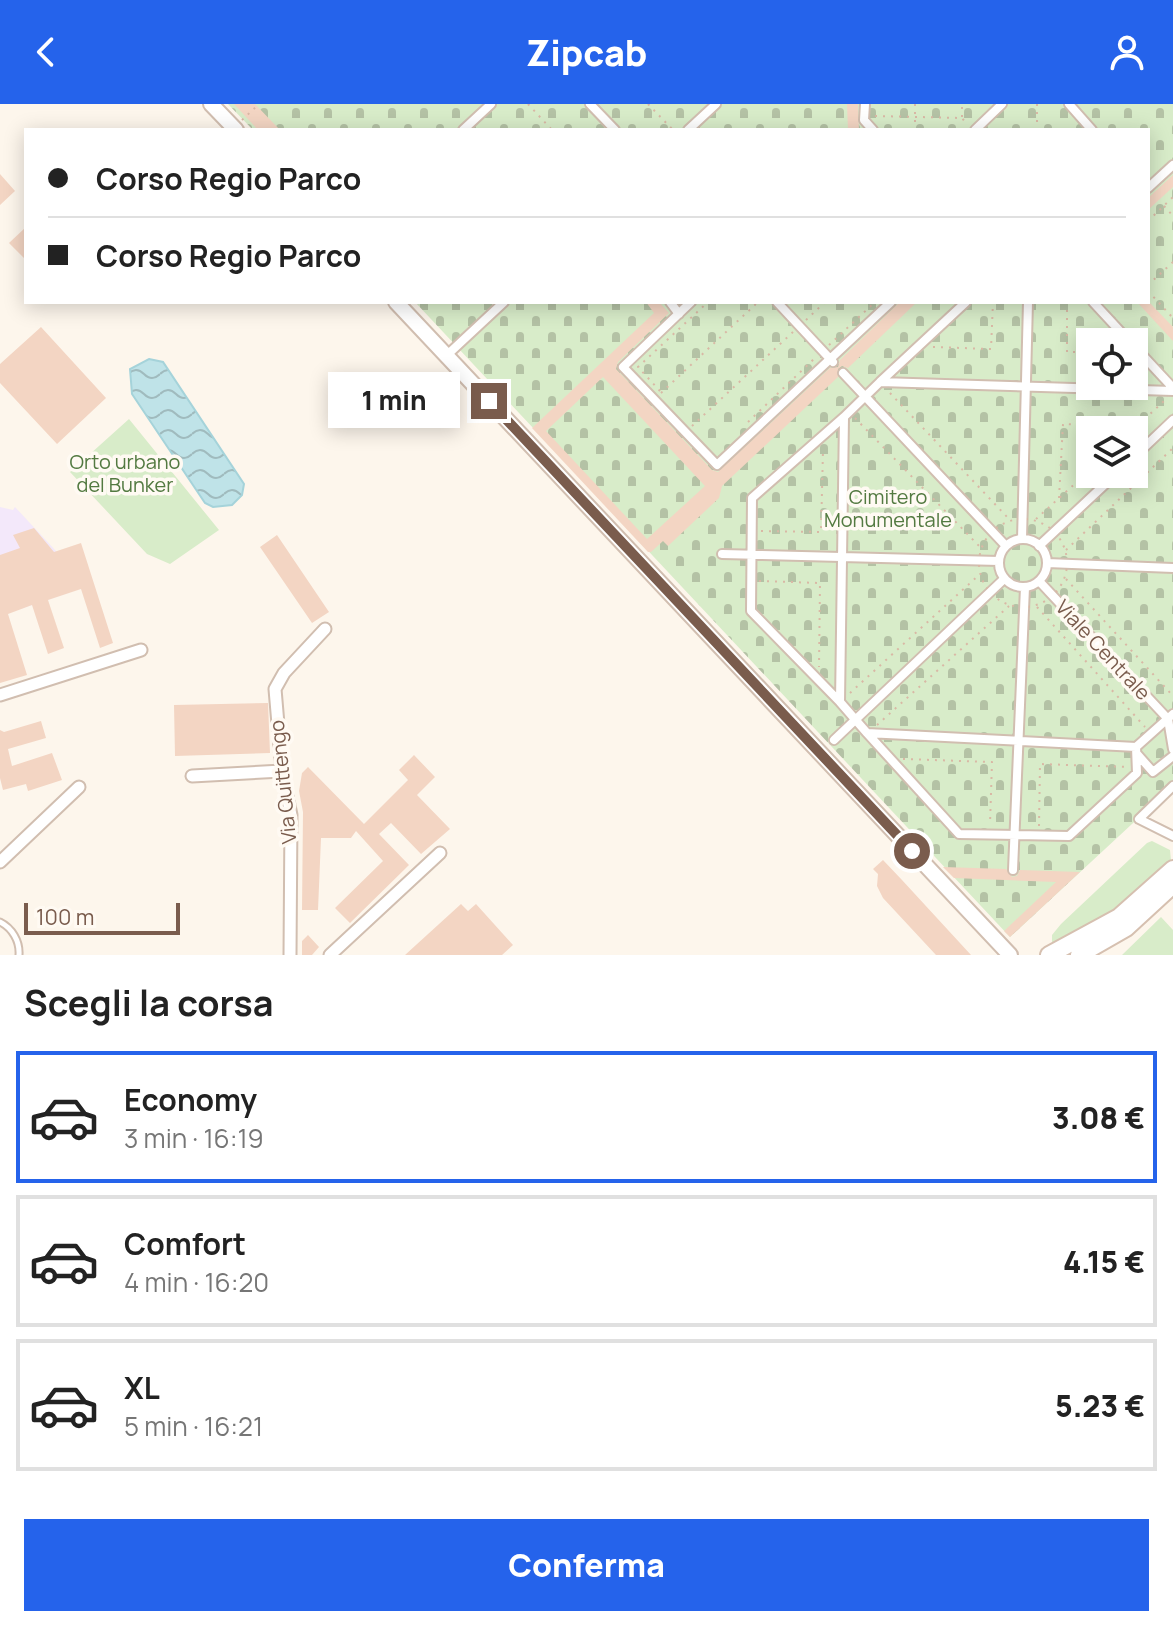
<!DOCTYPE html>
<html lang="it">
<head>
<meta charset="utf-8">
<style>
	:root { --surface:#fff; --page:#f2f2f2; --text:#222; --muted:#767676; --line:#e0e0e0; --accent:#2563eb }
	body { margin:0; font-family:Manrope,sans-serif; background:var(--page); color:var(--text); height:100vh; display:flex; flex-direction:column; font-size:30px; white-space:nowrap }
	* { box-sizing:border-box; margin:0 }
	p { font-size:26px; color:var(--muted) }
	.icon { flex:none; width:44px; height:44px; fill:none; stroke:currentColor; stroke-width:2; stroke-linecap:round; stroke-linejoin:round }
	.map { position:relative; height:851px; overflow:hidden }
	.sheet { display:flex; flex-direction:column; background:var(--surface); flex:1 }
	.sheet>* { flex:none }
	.top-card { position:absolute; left:24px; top:24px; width:1126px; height:176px; border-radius:0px; box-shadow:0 4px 20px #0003; display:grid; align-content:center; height:176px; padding:0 24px; background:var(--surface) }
	.buttons { position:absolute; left:1076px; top:224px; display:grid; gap:16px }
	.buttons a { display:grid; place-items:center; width:72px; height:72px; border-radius:0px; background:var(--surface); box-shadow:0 4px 20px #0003; font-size:40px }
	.scale { position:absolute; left:24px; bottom:20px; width:156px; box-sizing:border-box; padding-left:8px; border:4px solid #7a5c4d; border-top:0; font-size:22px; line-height:28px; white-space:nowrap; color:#7a5c4d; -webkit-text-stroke:6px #fffaf3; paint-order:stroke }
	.end { position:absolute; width:36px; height:36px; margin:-18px; border:10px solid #7a5c4d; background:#fff; box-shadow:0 0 0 4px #fff }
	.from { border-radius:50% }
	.bubble { position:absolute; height:56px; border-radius:0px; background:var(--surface); box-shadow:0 4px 20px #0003; font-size:26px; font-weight:800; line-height:56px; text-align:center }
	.top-card b { display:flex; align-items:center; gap:28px; height:76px; font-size:30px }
	.top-card b+b { border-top:2px solid var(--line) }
	.top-card i { width:20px; height:20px; background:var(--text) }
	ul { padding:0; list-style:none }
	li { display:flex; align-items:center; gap:24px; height:132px; margin:0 16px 12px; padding:0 8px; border:4px solid var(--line); border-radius:0px }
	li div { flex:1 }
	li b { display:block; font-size:30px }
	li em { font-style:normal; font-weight:800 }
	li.current { border-color:var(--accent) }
	li>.icon { width:72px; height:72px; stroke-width:1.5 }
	h2 { padding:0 24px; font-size:36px; line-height:96px }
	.button { display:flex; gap:16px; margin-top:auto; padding:16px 24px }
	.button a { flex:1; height:92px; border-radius:0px; background:var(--accent); color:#fff; font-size:32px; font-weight:800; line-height:92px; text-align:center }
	header { display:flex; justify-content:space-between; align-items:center; height:104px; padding:0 24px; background:var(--accent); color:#fff; font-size:36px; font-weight:800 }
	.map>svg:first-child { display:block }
	.education { fill:#f3e8fa }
	.green { fill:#d8ecc9 }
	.cemetery { fill:url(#cemetery-stones); fill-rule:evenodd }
	.water { fill:url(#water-waves); stroke:#a5d3da; stroke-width:2 }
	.building { fill:#f3d5c3; fill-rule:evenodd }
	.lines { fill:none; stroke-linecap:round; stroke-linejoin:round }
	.service-casing { stroke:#d1beb0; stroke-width:9 }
	.pedestrian-casing { stroke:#d1beb0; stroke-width:12 }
	.minor-casing { stroke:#d1beb0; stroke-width:15 }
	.tertiary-casing { stroke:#d1beb0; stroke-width:18 }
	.secondary-casing { stroke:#d6c0b0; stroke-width:20 }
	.path { stroke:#d9b8a5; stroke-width:2; stroke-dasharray:2 6; stroke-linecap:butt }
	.service { stroke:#fff; stroke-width:5 }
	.pedestrian { stroke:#fff; stroke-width:8 }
	.minor { stroke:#fff; stroke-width:11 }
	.tertiary { stroke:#fff; stroke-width:14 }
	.secondary { stroke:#fff; stroke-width:16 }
	.route { stroke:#7a5c4d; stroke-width:10 }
	.labels { text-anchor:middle; stroke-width:7; stroke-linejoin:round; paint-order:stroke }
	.park-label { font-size:20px; fill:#537a41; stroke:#fffaf3 }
	.street-label { font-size:20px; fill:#7a5c4d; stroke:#fffaf3 }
</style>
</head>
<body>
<header><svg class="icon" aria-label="back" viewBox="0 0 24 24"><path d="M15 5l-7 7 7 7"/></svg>Zipcab<svg class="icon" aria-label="person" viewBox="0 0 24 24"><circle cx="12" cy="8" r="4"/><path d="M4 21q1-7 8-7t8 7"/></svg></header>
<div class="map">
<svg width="1173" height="851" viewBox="0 0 1173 851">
	<defs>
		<pattern id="cemetery-stones" width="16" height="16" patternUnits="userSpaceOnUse" patternTransform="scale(2)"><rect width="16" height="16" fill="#d8ecc9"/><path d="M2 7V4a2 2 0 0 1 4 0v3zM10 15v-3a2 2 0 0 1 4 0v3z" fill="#b4c2a5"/></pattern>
		<pattern id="water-waves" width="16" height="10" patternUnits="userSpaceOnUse" patternTransform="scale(2)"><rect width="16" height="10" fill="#bfe3e8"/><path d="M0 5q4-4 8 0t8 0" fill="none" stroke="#a0bbbe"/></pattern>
	</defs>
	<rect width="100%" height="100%" fill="#fdf6ec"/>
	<path class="education" d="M0,403l13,3 2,-3 53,57v29l-48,16 -5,-14 -15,5z"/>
	<path class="green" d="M129,315l90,111 -49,34 -23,-10 -77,-82z
		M1152,737l18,9 1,11 -43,42 -76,42v-10l9,-11 86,-81z
		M1161,813l12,13v25h-51z"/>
	<path class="cemetery" d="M228,0h945v682l-163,151 -595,-635h733v-172h-895zM1090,238h44v44h-44zM1090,326h44v44h-44z"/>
	<path class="water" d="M149,255l14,3 81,122 -2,11 -10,10 -19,2 -8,-4 -73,-109 -2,-25z"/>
	<path class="building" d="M234,0h21l25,26h-22z
		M847,0h11l1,26h-11z
		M0,70l15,17 -15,14z
		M1173,71v12l-25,23v-12z
		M26,123v33l-17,-17z
		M646,198h13l10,11 -51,49 -2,7 96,101 6,2 112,-104 8,-1 2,-7 60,-58h17l-69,66 -6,-2 -4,3v8l-116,109 -3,12 -51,48 -5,-5 -12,11h-3l-116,-124 122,-115zM603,273l102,109 -58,53 -101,-108z
		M1137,198h12l24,25v14z
		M41,223l65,71 -49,46 -57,-61v-19z
		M34,424l20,24 27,-9 32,100 -13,5 -19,-59 -33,11 16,48 -16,6 -16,-49 -24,9 19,61 -27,8v-128l20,-7 -7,-13z
		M277,431l52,77 -17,11 -52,-76z
		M268,599l2,50 -95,3 -1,-51z
		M41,617l5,17 -38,11 4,17 40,-13 10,27 -34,11 -2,-7 -23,6 -3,-12v-48l4,2z
		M414,651l21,22 -18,18 33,34 -29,25 -30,-31 -12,11 30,31 -59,58 -15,-15 48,-47 -27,-30 -5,7h-30l-3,72h-16l1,-98 -4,-21 3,-18 6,-6 56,57 44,-44 -9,-10z
		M883,756l19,20 69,75h-35l-53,-57 -6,-12 1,-12 -5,-5z
		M943,763l63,2 6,8 5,-1 3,-6 60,2 -70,65 -6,-6 52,-49 -102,-4z
		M461,800l7,7 8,-7 37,41 -11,10h-97z
		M308,831l11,12 -7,8h-10v-14z"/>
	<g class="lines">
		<g class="service-casing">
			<path id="service" d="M0,818c12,6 20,19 19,33"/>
		</g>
		<g class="pedestrian-casing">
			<path id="pedestrian" d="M590,0l25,26
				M865,0l-1,16 9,10
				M1069,0l23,26
				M463,26l28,-26
				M688,26l28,-26
				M975,26l27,-26
				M1148,84l25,-23
				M670,198l9,12
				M691,198l-68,65 94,98 174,-163
				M777,198l56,60
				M1093,198l37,40
				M1134,242l39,42
				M446,252l58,-54
				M843,269l163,173
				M880,278l86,-80
				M1173,287l-293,-9 -36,35 -4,285 27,31 269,14 37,-33
				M1134,353l39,-37
				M1022,435l6,-237
				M999 459a24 24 0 1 1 48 0a24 24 0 1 1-48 0Z
				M1039,442l77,-72
				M722,450l277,7
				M1047,459l126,5
				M1039,477l129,138
				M840,598l-89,-91 1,-113 92,-81
				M1168,615l5,30
				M867,629l92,101 110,2 68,-63 -1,-26
				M834,636l170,-161
				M1137,650l16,18 20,-16
				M1173,682l-34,33 34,17
				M1013,766l12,-283"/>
		</g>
		<g class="minor-casing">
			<path id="minor" d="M0,591l141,-45
				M192,672l90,-5
				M0,758l79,-75
				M290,851l1,-140 -9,-44 -7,-82 9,-16 41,-44
				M330,851l110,-102"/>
		</g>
		<g class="tertiary-casing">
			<path id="tertiary" d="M211,0l25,26
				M396,198l614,653"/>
		</g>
		<g class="secondary-casing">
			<path id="secondary" d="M1049,851l70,-38 54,-48
				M1079,851l47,-27 47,-43"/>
		</g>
		<path class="path" d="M528,0l24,26
			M648,0l25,26
			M875,12l87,2 4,5
			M962,13v-13
			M242,16l17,-16
			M915,26v-26
			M1037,26v-26
			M1164,102l9,10
			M1148,117l25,-24
			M1148,181l25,-23
			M1148,187l25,27
			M1067,198v50h23
			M806,216l19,-18
			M829,241l46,-43
			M933,243l58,2 2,-47
			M660,287l-22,-24 70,-65
			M661,289l97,-91
			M890,289l119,126
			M855,314l126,130
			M748,318l68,-65
			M692,322l101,-94
			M1133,326l31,-29
			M1086,368v-22h4
			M1059,394l4,-74 73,3
			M979 459a44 44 0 1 1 88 0a44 44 0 1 1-88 0Z
			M1036,415l54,-49
			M761,427l60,1 2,-82
			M1066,446l107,-102
			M1066,475l107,117
			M759,477l61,2 -1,84
			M1037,503l108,120
			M850,589l130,-119
			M877,621l132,-119
			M903,655l89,3 -2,62
			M1039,722l1,-62 88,3"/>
		<use href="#service" class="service"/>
		<use href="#pedestrian" class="pedestrian"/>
		<use href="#minor" class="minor"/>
		<use href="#tertiary" class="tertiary"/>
		<use href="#secondary" class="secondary"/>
	</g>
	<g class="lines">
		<path class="route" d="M489,297l423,450"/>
	</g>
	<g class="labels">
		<g class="park-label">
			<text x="125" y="365">Orto urbano<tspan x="125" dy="23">del Bunker</tspan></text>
			<text x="888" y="400">Cimitero<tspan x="888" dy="23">Monumentale</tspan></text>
		</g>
		<g class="street-label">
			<text transform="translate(1103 546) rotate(47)" y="7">Viale Centrale</text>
			<text transform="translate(283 678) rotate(-96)" y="7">Via Quittengo</text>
		</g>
	</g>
</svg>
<div class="buttons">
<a><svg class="icon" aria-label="locate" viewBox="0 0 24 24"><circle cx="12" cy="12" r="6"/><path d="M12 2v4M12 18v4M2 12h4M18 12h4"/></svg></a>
<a><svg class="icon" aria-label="layers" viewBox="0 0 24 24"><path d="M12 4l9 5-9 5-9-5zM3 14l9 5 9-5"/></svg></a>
</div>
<div class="scale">100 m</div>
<i class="end from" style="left:912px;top:747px"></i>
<i class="end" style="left:489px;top:297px"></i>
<div class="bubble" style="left:328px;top:268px;width:132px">1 min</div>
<div class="top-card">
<b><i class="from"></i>Corso Regio Parco</b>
<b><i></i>Corso Regio Parco</b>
</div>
</div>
<section class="sheet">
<h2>Scegli la corsa</h2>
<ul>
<li class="current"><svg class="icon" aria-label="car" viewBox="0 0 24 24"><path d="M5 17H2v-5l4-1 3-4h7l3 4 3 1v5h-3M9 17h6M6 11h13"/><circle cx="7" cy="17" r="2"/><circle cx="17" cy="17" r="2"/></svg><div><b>Economy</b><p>3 min · 16:19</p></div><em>3.08 €</em></li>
<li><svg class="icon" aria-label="car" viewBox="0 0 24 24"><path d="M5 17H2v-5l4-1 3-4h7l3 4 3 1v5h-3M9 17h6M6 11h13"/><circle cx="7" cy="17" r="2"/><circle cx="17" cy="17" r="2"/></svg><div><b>Comfort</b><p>4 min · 16:20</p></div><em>4.15 €</em></li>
<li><svg class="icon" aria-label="car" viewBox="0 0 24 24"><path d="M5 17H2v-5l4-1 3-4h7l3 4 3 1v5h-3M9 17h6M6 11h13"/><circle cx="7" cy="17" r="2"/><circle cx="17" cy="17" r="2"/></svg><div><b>XL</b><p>5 min · 16:21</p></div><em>5.23 €</em></li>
</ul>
<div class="button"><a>Conferma</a></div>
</section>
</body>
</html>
